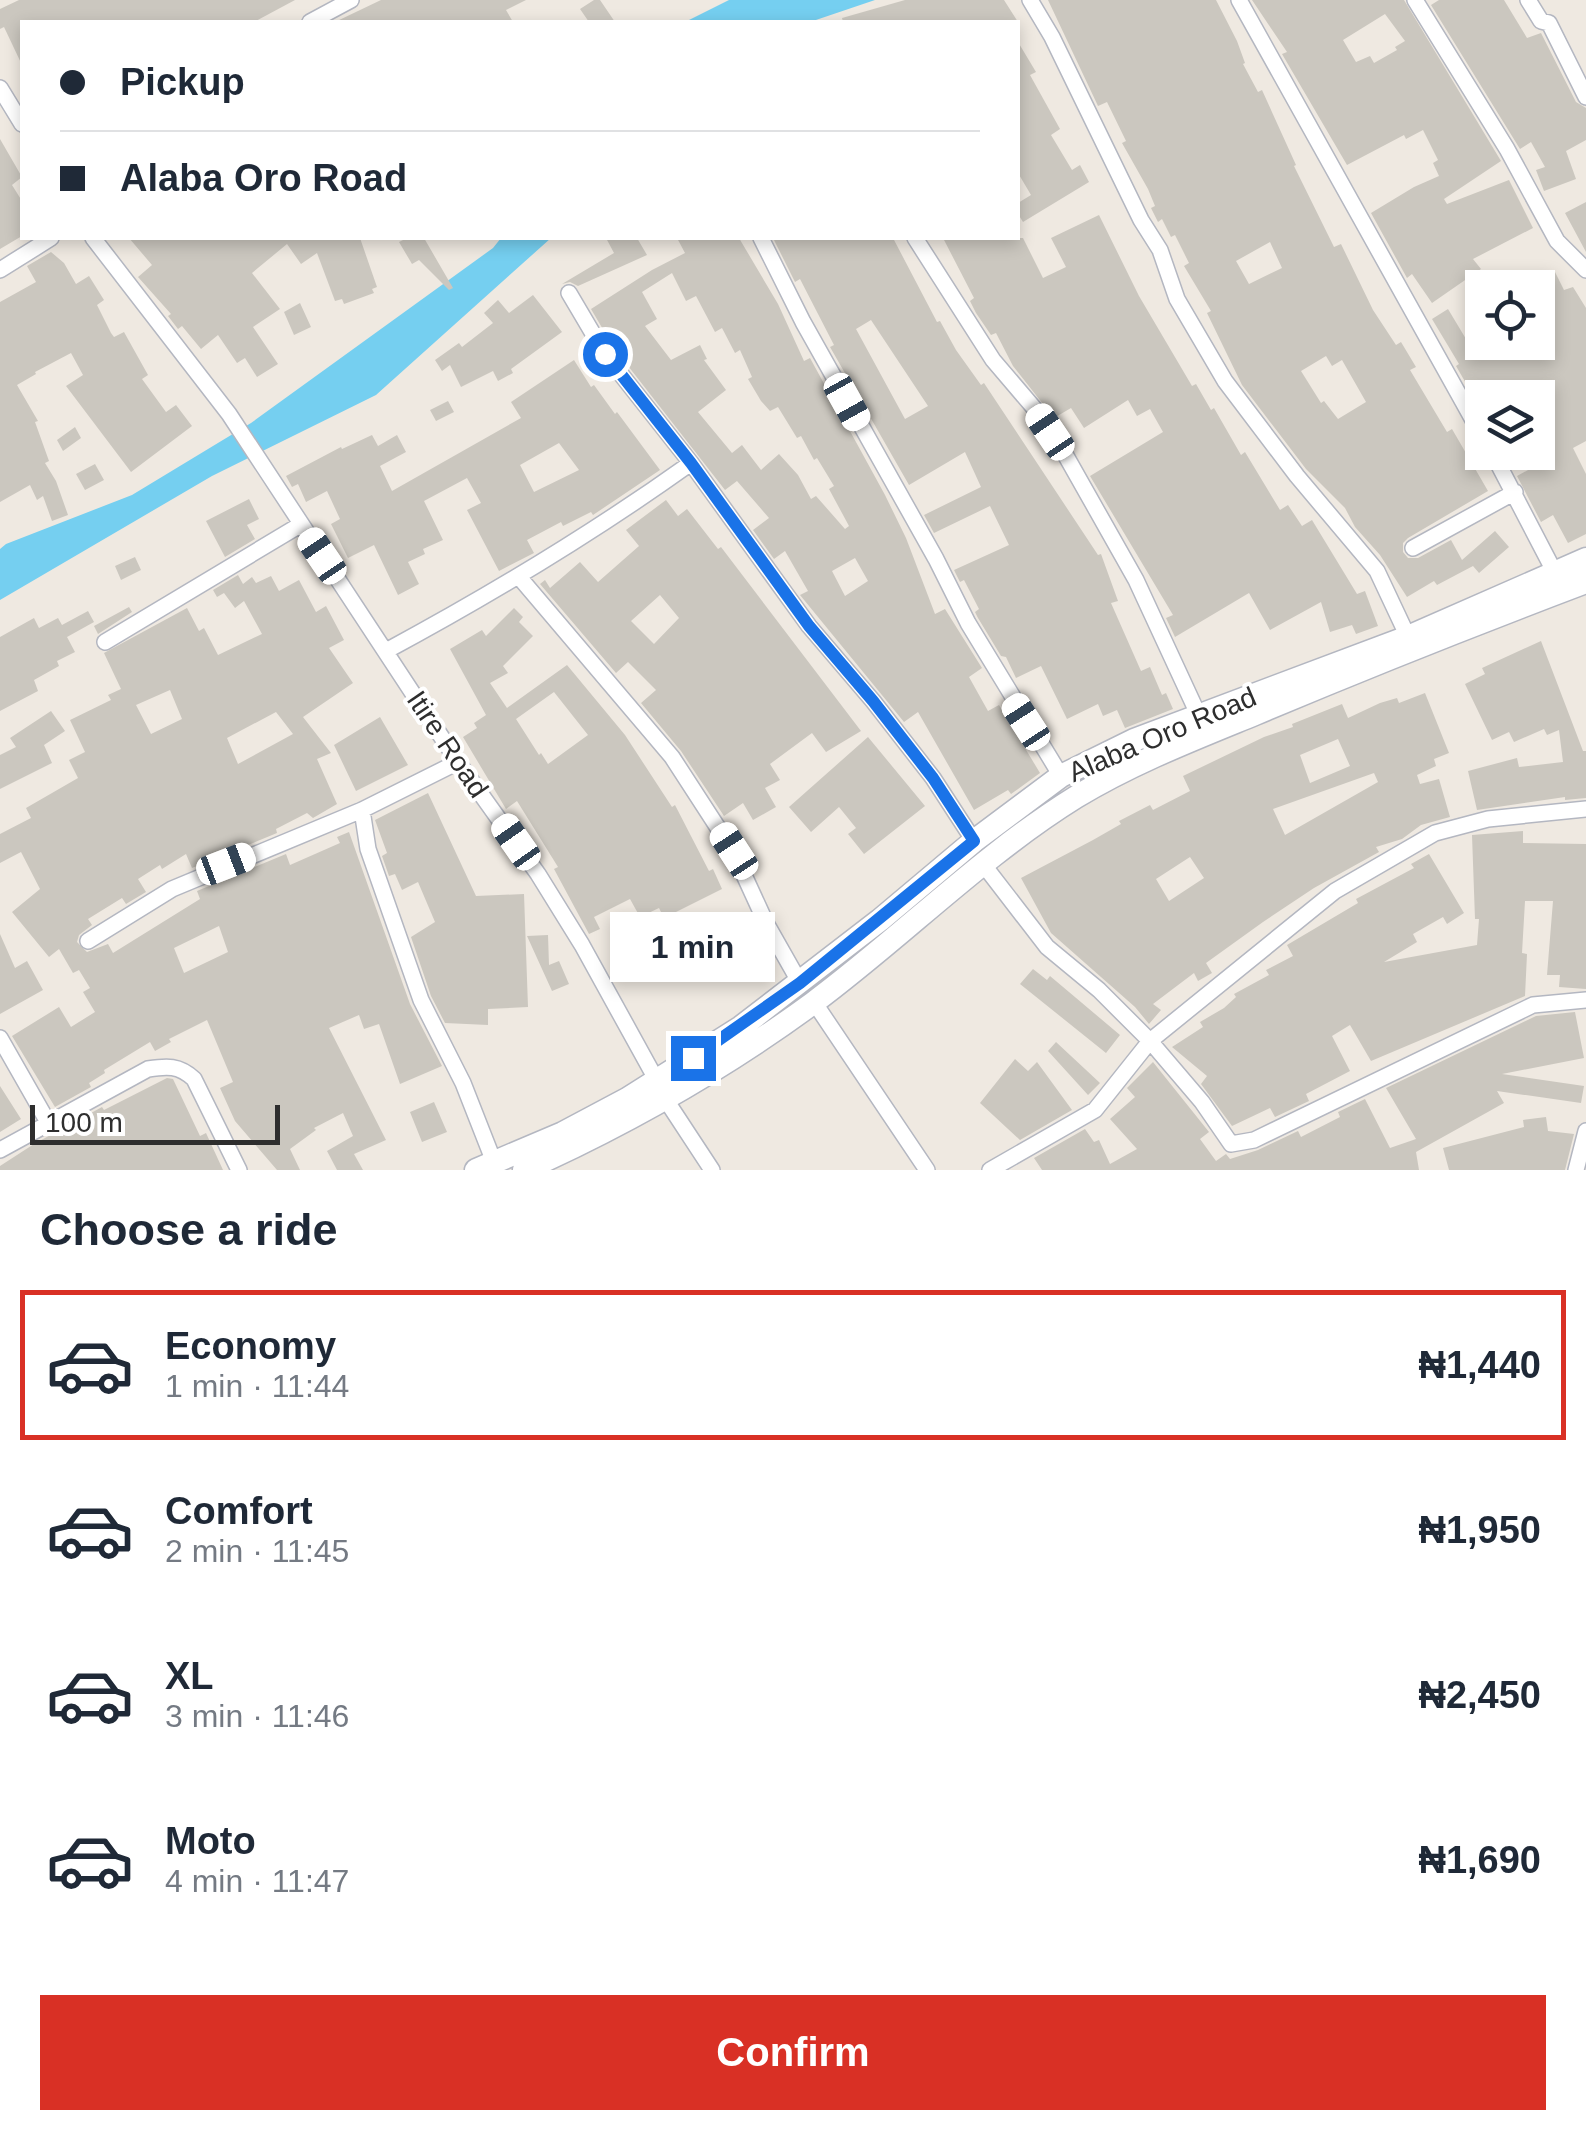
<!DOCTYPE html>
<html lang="en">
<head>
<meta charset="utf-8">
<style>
	:root { --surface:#fff; --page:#f2f2f3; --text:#1f2937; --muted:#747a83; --line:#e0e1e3; --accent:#d93025 }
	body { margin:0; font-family:Helvetica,sans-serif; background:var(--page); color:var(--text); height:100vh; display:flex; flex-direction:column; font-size:38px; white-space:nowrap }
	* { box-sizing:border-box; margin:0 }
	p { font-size:32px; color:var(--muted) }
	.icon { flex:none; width:55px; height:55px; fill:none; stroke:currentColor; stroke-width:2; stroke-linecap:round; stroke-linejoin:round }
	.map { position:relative; height:1170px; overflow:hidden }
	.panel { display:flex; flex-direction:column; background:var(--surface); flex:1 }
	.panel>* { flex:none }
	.hud { position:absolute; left:20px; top:20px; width:1000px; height:220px; border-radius:0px; box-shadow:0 5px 15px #0003; display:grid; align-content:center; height:220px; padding:0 40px; background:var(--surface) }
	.tools { position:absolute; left:1465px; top:270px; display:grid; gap:20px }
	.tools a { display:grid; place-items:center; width:90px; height:90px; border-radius:0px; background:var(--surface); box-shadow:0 5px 15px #0003; font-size:50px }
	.scale { position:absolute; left:30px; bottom:25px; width:250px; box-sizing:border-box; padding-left:10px; border:5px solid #2e2e2e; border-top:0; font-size:28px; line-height:35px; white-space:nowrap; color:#2e2e2e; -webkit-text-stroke:8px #fff; paint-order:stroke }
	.end { position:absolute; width:45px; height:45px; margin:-22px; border:12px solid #1a73e8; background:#fff; box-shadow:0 0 0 5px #fff }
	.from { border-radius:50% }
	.bubble { position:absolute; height:70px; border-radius:0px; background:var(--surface); box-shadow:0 5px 15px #0003; font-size:32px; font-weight:700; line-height:70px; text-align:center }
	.car { position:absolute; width:30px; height:60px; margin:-30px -15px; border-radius:12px; box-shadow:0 0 8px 2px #0007; background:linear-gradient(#fff 24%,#345 0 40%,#fff 0 76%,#345 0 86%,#fff 0) }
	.hud b { display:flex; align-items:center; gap:35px; height:95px; font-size:38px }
	.hud b+b { border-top:2px solid var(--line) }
	.hud i { width:25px; height:25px; background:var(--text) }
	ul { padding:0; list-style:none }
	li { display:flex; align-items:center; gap:30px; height:150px; margin:0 20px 15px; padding:0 20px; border:5px solid transparent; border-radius:0px }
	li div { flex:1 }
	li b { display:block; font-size:38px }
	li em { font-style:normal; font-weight:700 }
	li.on { border-color:var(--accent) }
	li>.icon { width:90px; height:90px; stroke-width:1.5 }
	h2 { padding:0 40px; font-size:45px; line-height:120px }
	.primary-button { display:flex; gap:20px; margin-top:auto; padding:20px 40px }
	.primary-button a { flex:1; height:115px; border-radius:0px; background:var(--accent); color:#fff; font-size:40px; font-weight:700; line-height:115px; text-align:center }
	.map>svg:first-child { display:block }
	.water { fill:#75cff0 }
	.building { fill:#cbc7bf; fill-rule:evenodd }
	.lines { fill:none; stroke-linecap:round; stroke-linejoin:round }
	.street-casing { stroke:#b4b7c1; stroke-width:18 }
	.secondary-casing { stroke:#b4b7c1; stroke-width:25 }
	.street { stroke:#fff; stroke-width:15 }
	.secondary { stroke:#fff; stroke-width:22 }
	.route { stroke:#1a73e8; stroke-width:12 }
	.labels { text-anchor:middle; stroke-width:8; stroke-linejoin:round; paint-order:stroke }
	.street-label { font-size:28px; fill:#2e2e2e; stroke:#fff }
</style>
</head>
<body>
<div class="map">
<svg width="1586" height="1170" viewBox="0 0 1586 1170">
	<rect width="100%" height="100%" fill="#efe9e1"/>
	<path class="water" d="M729,0h146l-65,22h-125z
		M501,238h50l-175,157 -164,81 -212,124v-51l6,-5 126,-49 119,-72 242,-175z"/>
	<path class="building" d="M19,0h276l-41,22h-232v43l-18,-38 -4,2v-20z
		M381,0h145l-20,10 7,12h-178z
		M594,0h6l15,22h-26l-9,-13z
		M905,0h99l14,22h-175l-1,-4z
		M1048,0h168l21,41 8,22 -2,1 15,28 4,-2 34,75 -2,1 40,81 7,-3 32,66 23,35 5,-3 15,25 -6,3 37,62 5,-3 36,62 -80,47 -5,5v9l5,6h10l33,-18 11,20 33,-29 14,16 -30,26 -6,-7 -36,19 -3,-4 -27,16 -27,-42 -25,-28 -10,-19 -39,-39 -64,-84 -35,-72 4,-2 -27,-45 5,-3 -14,-28 -4,2 -9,-18 -4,3 -7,-14 4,-2 -7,-17 -26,-46 4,-2 -19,-39 -9,4zM1270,242l12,26 -33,16 -13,-23zM1326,356l6,10 10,-6 24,42 -28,17 -14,-18 -3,2 -20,-32z
		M1252,0h152l97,161 -57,38 3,5 62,-24 24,48 -60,31 8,10 -49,34 -20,-29 -5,4 -36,-65 43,-26 25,-11 -6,-13 5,-3 -15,-30 -17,9 -2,-4 -57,30 -65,-111 5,-2zM1385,14l20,27 -10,6 2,3 -23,13 -4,-7 -14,6 -13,-22z
		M1439,0h65l23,38 14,-5 35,69 10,6v32l-20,11 10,28 -32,12 -8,-21 9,-3 -14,-25 -11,7 -89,-144z
		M1018,42l18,30 -6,3 30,54 -9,6 21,35 8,-5 9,17 -66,40 -5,-8v-11l13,-8 -13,-22z
		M0,139l22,38 -10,8 10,16v35l-22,13z
		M1586,202v50l-21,-39z
		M1099,215l40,81 53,90 4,-2 15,26 3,-2 27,47 4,-3 35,58 8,-5 14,21 10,-6 45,74 8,-3 13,35 -22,8 -4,-9 -22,7 -9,-30 -51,28 -21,-37 -74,44 -9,-19 7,-3 -83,-139 73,-44 -13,-23 -13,7 -9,-16 -44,28 -13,-20 -17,10 -41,-52 -17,-33 -5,2 -15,-22 -6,-12 4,-3 -31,-60h80l20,40 23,-11 -15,-29z
		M129,238h231l17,49 -5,2 2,4 -30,11 -2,-5 -7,2 -18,-48 -16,11 -14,-20 -35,29 28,36 -27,18 25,37 -21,13 -12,-19 -8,5 -19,-28 -17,14 -19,-23 -4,3 -10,-13 3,-2 -33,-37 14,-12z
		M407,238h17l29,50 -4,2 -30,-30 -7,4 -13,-22z
		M606,238h31l10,17 -69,31 -8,-4 -8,2 52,-31z
		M677,238h62l39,66 26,57 6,-3 75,137 21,43 29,76 10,-5 37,59 -13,9 19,34 11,-6 41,68 -29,21 -3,-4 -34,20 -56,-98 -14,10 -104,-127 8,-4 -23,-40 -11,8 -21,-29 16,-12 -32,-37 -12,9 -111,-142 -23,-39 61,-39 33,-17zM672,273l14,28 10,-5 19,36 7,-4 13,25 5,-3 12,27 -4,2 13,22 9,10 8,-4 19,31 4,-2 13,24 3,-2 17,28 -5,3 20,37 -4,3 -29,-33 -5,3 -13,-24 -19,-21 -18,16 -19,-25 -10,8 -34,-41 28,-22 -22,-30 3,-1 -7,-14 -29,15 -26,-34 12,-7 -15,-27zM855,558l13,23 -23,15 -13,-25z
		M773,238h120l44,84 3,-1 16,29 25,35 3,-2 114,172 3,-1 17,47 -7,2 30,68 9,-4 12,28 4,-2 7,16 -48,19 -8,-18 -14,6 -5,-12 -31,15 -26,-53 -25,12 -10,-21 -5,-1 -23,-38 -3,-6 4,-3 -15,-29 -4,2 -6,-12 55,-25 -19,-39 -56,27 -10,-18 57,-28 -16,-35 -56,33 -79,-138 4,-2 -34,-66 -5,3zM871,320l57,86 -23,13 -49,-90z
		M51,252l13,11 12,21 13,-8 15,24 -7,5 14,28 3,4 10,-5 24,43 -6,4 24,33 10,-7 16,21 -61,46 -65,-86 17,-11 -12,-22 -36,19 1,2 -19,11 21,36 -3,1 14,39 -4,2 11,18 12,34 -16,6 -9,-25 -6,4 -7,-15 -30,17v-200l36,-20 -9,-16z
		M1554,270l10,20 9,-3 13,21v133l-13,7 13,26v60l-18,9 -15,-28 -12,7 -24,-46 22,-12 -6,-12h5v-54h-49l-11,-18 -11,5 -11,-19 3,-2 -27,-45 16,-10 18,30 16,-11v14h56v-62z
		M533,295l29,37 -51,37 2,4 -15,8 -5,-10 -32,16 -11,-22 -8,6 -7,-11 24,-17 3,4 31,-24 -9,-10 14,-13 11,13z
		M300,303l11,24 -17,8 -10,-23z
		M574,360l17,27 3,-2 21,29 2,-2 43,58 -67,45 -2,-3 -28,14 -2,-4 -34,18 7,13 -35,18 -32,-61 14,-7 -14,-25 -43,23 19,39 -20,9 2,5 -17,8 11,22 -21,11 -24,-50 -26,13 -17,-34 9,-5 -13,-28 -21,11 -8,-18 -6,3 -6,-11 55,-29 1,2 30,-14 6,11 19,-11 9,17 -26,14 12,25 129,-73 -10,-16zM559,443l20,27 -45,22 -14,-27z
		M448,401l6,11 -18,9 -6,-11z
		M75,427l6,11 -18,13 -6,-11z
		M95,464l9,16 -19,10 -9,-16z
		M249,499l10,20 -12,6 8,14 -30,18 -19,-36z
		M666,500l12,16 9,-7 31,40 3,-2 140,184 -35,21 -14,-19 -42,31 10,16 -15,8 11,19 -23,13 -10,-17 -19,13 -43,-65 -40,-48 15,-13 -28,-28 -12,11 -76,-89 5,-4 5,8 30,-26 18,20 41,-36 -13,-16zM660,595l19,23 -25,26 -23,-23z
		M135,557l6,13 -20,10 -6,-14z
		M238,575l5,9 9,-7 4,6 15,-7 8,15 20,-11 17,32 10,-6 18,34 -15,8 24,35 -50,34 28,36 -14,6 20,45 -24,14 -6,-5 -31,16 1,4 -85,35 -6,-14 -24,15 -2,-4 -22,14 8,13 -20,12 -4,-6 -34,21 4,6 -13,10 -2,7 10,10 21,-8 5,9 87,-54 -3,-8 89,-37 4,11 50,-22 -3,-6 12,-5 61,172 32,62 -42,18 -21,-60 -15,5 -5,-14 -30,13 57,112 -32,14 9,16h-26l-10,-19 26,-15 -10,-23 -29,15 2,2 -26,19 10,21h-23l-42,-49 -15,-33 13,-6 -26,-62 -38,19 2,3 -16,9 -5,-9 -46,28 1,3 -16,10 2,4 -36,20 -43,-71 47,-29 12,20 24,-15 -12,-20 7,-4 -11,-18 -6,3 -14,-24 -10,8 -37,-45 28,-23 -19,-37 -21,11v-29l31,-16 -5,-10 52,-30 -9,-18 16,-8 -15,-32 41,-20 -3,-5 13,-6 -17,-36 83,-45 12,23 5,-3 14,27 44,-21 -18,-33 -9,7 -11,-15 -7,4 -4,-7zM170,690l12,29 -31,15 -15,-29zM276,712l17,22 -55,30 -11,-26zM219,926l9,26 -44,21 -10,-25z
		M129,607l3,5 -34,22 -4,-8z
		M514,608l9,9 -4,5 14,14 -30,30 5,7 -18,10 17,25 60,-43 58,70 47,72 3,-2 34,66 4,-2 9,20 -58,29 -5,-10 -19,9 -10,-18 -36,18 6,12 -11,5 -35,-65 4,-2 -41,-66 -11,8 -43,-72 14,-9 -3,-5 12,-8 -36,-66 32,-19 4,6zM554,692l34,43 -40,29 -7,-11 -2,2 -23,-36z
		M88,611l6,11 -27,15 8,15 -18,9 2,5 -25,14 4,11 -38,20v-74l34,-19 5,10 19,-10 4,7z
		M1541,641l42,110h3v47l-21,2v-3l-88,13 -9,-39 49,-13 2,9 44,-5 -4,-32 -12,5 -3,-6 -30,13 -5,-10 -17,8 -27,-56 20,-10 -3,-6z
		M1425,693l24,60 -15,6 2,7 -19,9 3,9 19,-5 11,38 -29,8 -19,14 -26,8 3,5 -65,36 -51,34 -57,41 6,10 -14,8 -4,-8 -41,31 8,6 -12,14 -14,-17 -84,-74 -30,-55 72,-38 28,-16 -2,-3 31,-16 3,5 37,-19 -7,-15 81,-39 29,-10 -1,-3 50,-20 6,14 32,-15 17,-5 2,5zM1338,739l12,27 -40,17 -10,-28zM1374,773l4,9 -93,53 -12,-26zM1190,857l14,21 -35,23 -13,-22z
		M51,711l14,20 -21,14 8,18 -52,26v-34l16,-8 -6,-9z
		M380,717l28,48 -52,26 -22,-46z
		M868,737l57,69 -61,48 -16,-20 8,-6 -17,-21 -28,25 -22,-25z
		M428,793l48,103 48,-2 4,113 -40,2v16l-43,-2 -14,-27 -20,-59 24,-15 -17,-40 -16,8 -7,-16 -6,2 -7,-20 5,-3 -12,-33z
		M1523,831v12l63,1v145l-27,-2 1,-12h-13l6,-74h-28l-3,52 5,1 -2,42 -154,65 -21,-36 -18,11 18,35 -44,23 3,7 -34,16 -5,-9 -38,18 -31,-42 6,-8 -35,-29 31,-20 -3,-5 24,-14 12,-11 -2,-3 35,-19 -3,-5 27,-14 -6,-11 71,-42 -2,-4 58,-31 -3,-4 18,-10 35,59 -17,11 -4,-7 -30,17 4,8 -33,20 93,-17 2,-26h-4l-3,-84z
		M0,934l15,34 12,-7 16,29 -43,24z
		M548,935l1,30 10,-4 10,23 -17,7 -25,-55z
		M1033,969l14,11 3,-4 70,59 -14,18 -86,-69z
		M1575,1012l9,46 -82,16 82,12 -3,17 -84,-12 7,12 -88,49 3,18h-377l-8,-12 51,-29 9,13 5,-2 11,24 27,-15 -27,-30 25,-22 -8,-9 26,-26 56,70 -9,7 16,22 10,-7 4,5 28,-9 40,-19 3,6 39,-20 -2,-5 27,-13 25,49 26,-9 -30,-51 150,-72z
		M1056,1042l44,41 -12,12 -40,-44z
		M1015,1059l13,12 9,-9 35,48 -52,30 -40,-37z
		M167,1078l6,1 27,57 6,-3 17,37h-223v-4l34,-22 68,-37 2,3z
		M0,1086l21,33 -21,13z
		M434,1102l13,30 -25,10 -12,-30z
		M1546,1117l2,14 26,3 -9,36h-116l-6,-22 81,-21 -1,-7z"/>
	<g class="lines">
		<g class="street-casing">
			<path id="street" d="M1030,0l22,37 89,183 19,30 17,49 48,82 72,95 80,95 31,66
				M1239,0l243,436
				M1415,0l92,149 50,92 29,29
				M1528,0l13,21 8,2 37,74
				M310,22l41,-22
				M0,88l22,36
				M93,238l136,176 229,348 80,112 44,71 75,136
				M761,238l42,84 133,237 32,64 93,153
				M915,238l78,122 41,48 32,48 70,124 62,134
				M0,270l51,-32
				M569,293l36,61 86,109 118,163 64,75 60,77 41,63
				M1492,452l63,121
				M1413,548l102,-56
				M520,578l152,179 61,94 33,72 34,60
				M105,642l195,-117
				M386,651c106,-57 207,-118 305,-188
				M362,810l6,39 53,151 42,83 31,79
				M983,864l64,83 52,43 51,51 52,61 29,42 23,-4 279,-135 53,-5
				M88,941l84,-52 190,-79 96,-48
				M814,1002l113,168
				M0,1038l49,86
				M666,1100l46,70
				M0,1150l148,-81c19,-3 31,-4 46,10l45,91
				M990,1170l105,-60 55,-69 185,-150 100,-58 53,-14 98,-10
				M1576,1170l10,-39"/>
		</g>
		<g class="secondary-casing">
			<path id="secondary" d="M476,1170l87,-37 64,-34 114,-72 139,-107 94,-79 87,-65 73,-36 274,-103 178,-78
				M524,1170c102,-46 199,-101 289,-167 89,-66 168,-147 263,-206 56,-34 118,-58 179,-83 109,-46 220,-90 331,-132"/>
		</g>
		<use href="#street" class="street"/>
		<use href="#secondary" class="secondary"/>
	</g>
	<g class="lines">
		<path class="route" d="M605,354l86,109 118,163 64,75 60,77 41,63 -174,142 -107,75"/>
	</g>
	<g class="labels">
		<g class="street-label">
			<text transform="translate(1162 734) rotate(-23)" y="10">Alaba Oro Road</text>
			<text transform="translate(448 744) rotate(56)" y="10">Itire Road</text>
		</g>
	</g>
</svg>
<div class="tools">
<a><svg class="icon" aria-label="locate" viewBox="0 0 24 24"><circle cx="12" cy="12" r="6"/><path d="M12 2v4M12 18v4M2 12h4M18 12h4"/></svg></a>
<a><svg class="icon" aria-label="layers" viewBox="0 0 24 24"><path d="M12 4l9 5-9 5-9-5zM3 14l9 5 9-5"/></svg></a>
</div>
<div class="scale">100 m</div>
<i class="end from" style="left:605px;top:354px"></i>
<i class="end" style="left:693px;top:1058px"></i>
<div class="bubble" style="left:610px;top:912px;width:165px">1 min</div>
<i class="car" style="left:847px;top:402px;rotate:151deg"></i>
<i class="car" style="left:1050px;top:432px;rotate:326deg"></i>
<i class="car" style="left:322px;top:556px;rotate:326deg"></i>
<i class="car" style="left:1026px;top:722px;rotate:327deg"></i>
<i class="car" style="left:516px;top:842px;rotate:325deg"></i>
<i class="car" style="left:734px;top:851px;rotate:327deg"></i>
<i class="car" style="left:226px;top:864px;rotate:69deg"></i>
<div class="hud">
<b><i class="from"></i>Pickup</b>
<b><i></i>Alaba Oro Road</b>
</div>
</div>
<section class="panel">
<h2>Choose a ride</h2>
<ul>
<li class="on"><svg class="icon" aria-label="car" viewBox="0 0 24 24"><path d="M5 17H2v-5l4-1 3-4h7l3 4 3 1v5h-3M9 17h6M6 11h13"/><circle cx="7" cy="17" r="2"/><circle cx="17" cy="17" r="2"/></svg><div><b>Economy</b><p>1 min · 11:44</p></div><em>₦1,440</em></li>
<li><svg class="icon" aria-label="car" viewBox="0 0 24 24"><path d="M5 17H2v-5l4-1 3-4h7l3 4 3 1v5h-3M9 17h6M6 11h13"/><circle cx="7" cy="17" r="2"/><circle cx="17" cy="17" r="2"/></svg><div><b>Comfort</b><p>2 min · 11:45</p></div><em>₦1,950</em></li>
<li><svg class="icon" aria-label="car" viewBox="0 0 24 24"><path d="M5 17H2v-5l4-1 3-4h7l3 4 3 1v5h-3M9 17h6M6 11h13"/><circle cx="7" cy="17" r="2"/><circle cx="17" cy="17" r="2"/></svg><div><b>XL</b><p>3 min · 11:46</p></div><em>₦2,450</em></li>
<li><svg class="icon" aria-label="car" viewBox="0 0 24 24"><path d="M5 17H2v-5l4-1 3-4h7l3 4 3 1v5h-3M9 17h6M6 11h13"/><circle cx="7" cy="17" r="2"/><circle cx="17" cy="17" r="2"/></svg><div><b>Moto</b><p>4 min · 11:47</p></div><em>₦1,690</em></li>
</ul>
<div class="primary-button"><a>Confirm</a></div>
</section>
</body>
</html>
